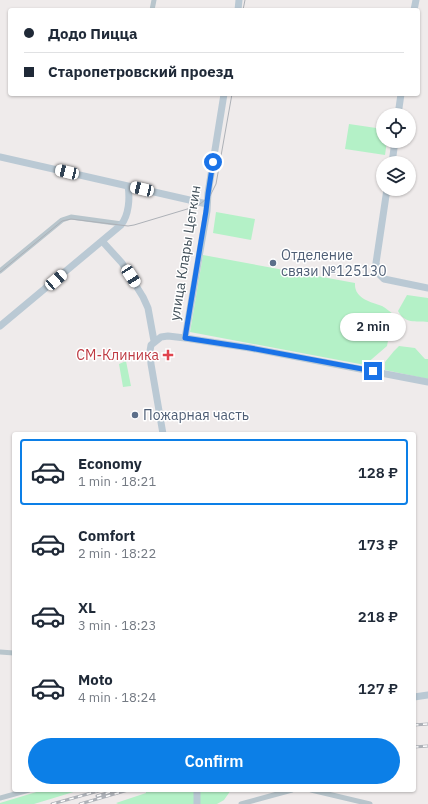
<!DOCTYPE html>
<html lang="en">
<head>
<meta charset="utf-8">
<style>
	:root { --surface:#fff; --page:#f2f2f3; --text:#1f2937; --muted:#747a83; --line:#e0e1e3; --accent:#0c7fe7 }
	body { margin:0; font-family:"IBM Plex Sans",sans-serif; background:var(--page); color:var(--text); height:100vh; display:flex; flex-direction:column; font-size:15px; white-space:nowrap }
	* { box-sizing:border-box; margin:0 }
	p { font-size:13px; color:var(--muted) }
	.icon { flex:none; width:22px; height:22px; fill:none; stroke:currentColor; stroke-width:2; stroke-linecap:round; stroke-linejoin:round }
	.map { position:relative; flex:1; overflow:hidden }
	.panel { position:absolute; left:12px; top:432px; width:404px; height:360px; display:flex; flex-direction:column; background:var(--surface); border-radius:4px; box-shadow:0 1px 3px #0004 }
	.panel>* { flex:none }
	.top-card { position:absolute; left:8px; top:8px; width:412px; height:88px; border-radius:4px; box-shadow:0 1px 3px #0004; display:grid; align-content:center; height:88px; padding:0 16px; background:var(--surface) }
	.fabs { position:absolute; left:376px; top:108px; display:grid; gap:8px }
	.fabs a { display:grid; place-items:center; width:40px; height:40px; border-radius:50%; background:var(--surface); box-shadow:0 1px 3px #0004; font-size:20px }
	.end { position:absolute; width:18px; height:18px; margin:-9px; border:5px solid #1a73e8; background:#fff; box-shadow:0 0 0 2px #fff }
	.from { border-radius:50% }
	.bubble { position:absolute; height:28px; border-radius:14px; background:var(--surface); box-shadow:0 1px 3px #0004; font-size:13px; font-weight:600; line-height:28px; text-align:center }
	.car { position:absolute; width:12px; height:24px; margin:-12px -6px; border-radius:5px; box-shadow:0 0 3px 1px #0007; background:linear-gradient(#fff 24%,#345 0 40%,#fff 0 76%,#345 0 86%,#fff 0) }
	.top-card b { display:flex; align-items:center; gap:14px; height:38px; font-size:15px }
	.top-card b+b { border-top:1px solid var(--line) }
	.top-card i { width:10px; height:10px; background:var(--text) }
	ul { padding:7px 0 0; list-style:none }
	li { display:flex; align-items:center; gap:12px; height:66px; margin:0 8px 6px; padding:0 8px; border:2px solid transparent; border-radius:4px }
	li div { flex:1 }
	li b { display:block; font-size:15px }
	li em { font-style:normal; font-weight:600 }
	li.active { border-color:var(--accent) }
	li>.icon { width:36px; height:36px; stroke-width:1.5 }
	.primary-button { display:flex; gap:8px; margin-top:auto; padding:8px 16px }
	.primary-button a { flex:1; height:46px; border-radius:24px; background:var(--accent); color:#fff; font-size:16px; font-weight:600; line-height:46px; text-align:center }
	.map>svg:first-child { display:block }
	.green { fill:#b4f1c7 }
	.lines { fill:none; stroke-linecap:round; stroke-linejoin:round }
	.street { stroke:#b8c5cc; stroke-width:5 }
	.secondary { stroke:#bac9d4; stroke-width:7 }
	.tram { stroke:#adb1b7; stroke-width:1 }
	.rail-casing { stroke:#adb1b7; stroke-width:3 }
	.rail { stroke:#fff; stroke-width:1.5; stroke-dasharray:4.5; stroke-linecap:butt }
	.route { stroke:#1a73e8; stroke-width:5 }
	.service-dot { fill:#5c6f8a; stroke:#fff; stroke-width:1.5 }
	.health-dot { fill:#e0444e; stroke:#fff; stroke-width:1.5 }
	.labels { text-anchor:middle; stroke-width:3; stroke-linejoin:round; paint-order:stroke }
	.street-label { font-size:14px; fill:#43515a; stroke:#fff }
	.service-label { font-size:14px; fill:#4e5e75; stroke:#fff; text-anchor:start }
	.health-label { font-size:14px; fill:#be3a42; stroke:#fff; text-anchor:end }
</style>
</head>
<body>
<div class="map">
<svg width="428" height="804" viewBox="0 0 428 804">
	<rect width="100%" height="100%" fill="#efebeb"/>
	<path class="green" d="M349,124l34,5v12h4l-2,14 -40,-6z
		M216,212l39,7 -4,21 -38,-7z
		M203,255l152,28c-1,16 16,19 27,23 4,2 7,5 11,8l-6,32 -22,19 -175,-33z
		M407,295l21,3v24c-13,-1 -23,2 -30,-11z
		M399,346l16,2 10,11h3v20l-43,-9v-8l9,-11z
		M126,361l5,25 -8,1 -4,-23z
		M43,790h37l-46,14h-34v-1z
		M149,790h82l-7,10 -7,4h-99l-2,-1 30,-10v-2z"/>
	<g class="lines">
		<path class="street" d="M152,10l2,-10
			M0,271l62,-51 9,-3 51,7
			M0,652l14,1
			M311,790l59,14
			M0,798l29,-8
			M241,804l51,-14"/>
		<path class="secondary" d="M238,10l1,-10
			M414,10l2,-10
			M398,115l3,-21
			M0,157l207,47
			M392,163l3,-22
			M387,189l-11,74 3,11 5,5 44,9
			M102,241l20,22 21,34 5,11 6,33
			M0,326l121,-101c8,-10 9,-27 7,-39
			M185,338l22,-127 1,-18 16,-99
			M163,434l-12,-70 -1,-13 1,-6 10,-8 7,-1 17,2 65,10 178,34
			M414,697l14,-2
			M197,790v14"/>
		<path class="tram" d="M243,10l2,-10
			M0,272l62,-51 9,-2 57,7 6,-1 60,-18 6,-3 10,-8 6,-12 16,-90"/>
		<g class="rail-casing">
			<path id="rail" d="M414,725l14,-1
				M414,747l14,-1
				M97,796l20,-6
				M52,804l50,-14
				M80,804l48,-14"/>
		</g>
		<use href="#rail" class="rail"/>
	</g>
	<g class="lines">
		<path class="route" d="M213,162l-5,32 -2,17 -21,127 65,10 123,23"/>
	</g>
	<g class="service-dot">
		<circle cx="273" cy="263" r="4"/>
		<circle cx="135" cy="415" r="4"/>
	</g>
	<path class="health-dot" d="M166 349h4v4h4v4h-4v4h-4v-4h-4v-4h4z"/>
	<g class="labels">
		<g class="street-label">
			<text transform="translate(185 253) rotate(-81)" y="5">улица Клары Цеткин</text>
		</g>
		<g class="service-label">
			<text x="281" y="260">Отделение<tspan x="281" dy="16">связи №125130</tspan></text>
			<text x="143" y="420">Пожарная часть</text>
		</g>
		<g class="health-label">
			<text x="159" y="360">СМ-Клиника</text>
		</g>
	</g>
</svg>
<div class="fabs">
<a><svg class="icon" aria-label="locate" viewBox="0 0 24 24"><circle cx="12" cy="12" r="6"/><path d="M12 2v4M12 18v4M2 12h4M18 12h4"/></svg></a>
<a><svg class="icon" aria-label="layers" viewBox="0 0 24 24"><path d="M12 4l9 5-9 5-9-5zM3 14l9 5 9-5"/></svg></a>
</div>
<i class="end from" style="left:213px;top:162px"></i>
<i class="end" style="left:373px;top:371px"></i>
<div class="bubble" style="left:340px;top:313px;width:66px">2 min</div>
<i class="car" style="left:67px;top:172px;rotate:283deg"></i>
<i class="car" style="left:142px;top:189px;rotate:283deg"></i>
<i class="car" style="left:131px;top:276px;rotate:147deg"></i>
<i class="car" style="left:56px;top:280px;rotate:49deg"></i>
<div class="top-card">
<b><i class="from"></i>Додо Пицца</b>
<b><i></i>Старопетровский проезд</b>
</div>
<section class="panel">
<ul>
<li class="active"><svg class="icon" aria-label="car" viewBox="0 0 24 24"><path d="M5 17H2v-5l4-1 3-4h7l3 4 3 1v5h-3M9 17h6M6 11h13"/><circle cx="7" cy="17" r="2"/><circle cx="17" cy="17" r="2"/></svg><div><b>Economy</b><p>1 min · 18:21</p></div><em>128 ₽</em></li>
<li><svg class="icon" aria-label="car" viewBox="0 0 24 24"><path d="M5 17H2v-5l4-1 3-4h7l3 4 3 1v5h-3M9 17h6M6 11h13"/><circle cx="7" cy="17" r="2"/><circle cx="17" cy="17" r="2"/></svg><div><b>Comfort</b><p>2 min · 18:22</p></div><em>173 ₽</em></li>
<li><svg class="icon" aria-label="car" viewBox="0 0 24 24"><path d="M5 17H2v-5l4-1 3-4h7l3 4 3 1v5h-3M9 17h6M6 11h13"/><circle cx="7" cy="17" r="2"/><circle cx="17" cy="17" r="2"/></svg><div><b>XL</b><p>3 min · 18:23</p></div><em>218 ₽</em></li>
<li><svg class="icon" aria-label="car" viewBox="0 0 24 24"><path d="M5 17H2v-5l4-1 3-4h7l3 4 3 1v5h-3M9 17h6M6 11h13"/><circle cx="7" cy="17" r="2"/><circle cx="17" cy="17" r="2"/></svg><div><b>Moto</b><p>4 min · 18:24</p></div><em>127 ₽</em></li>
</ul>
<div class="primary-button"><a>Confirm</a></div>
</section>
</div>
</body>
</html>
